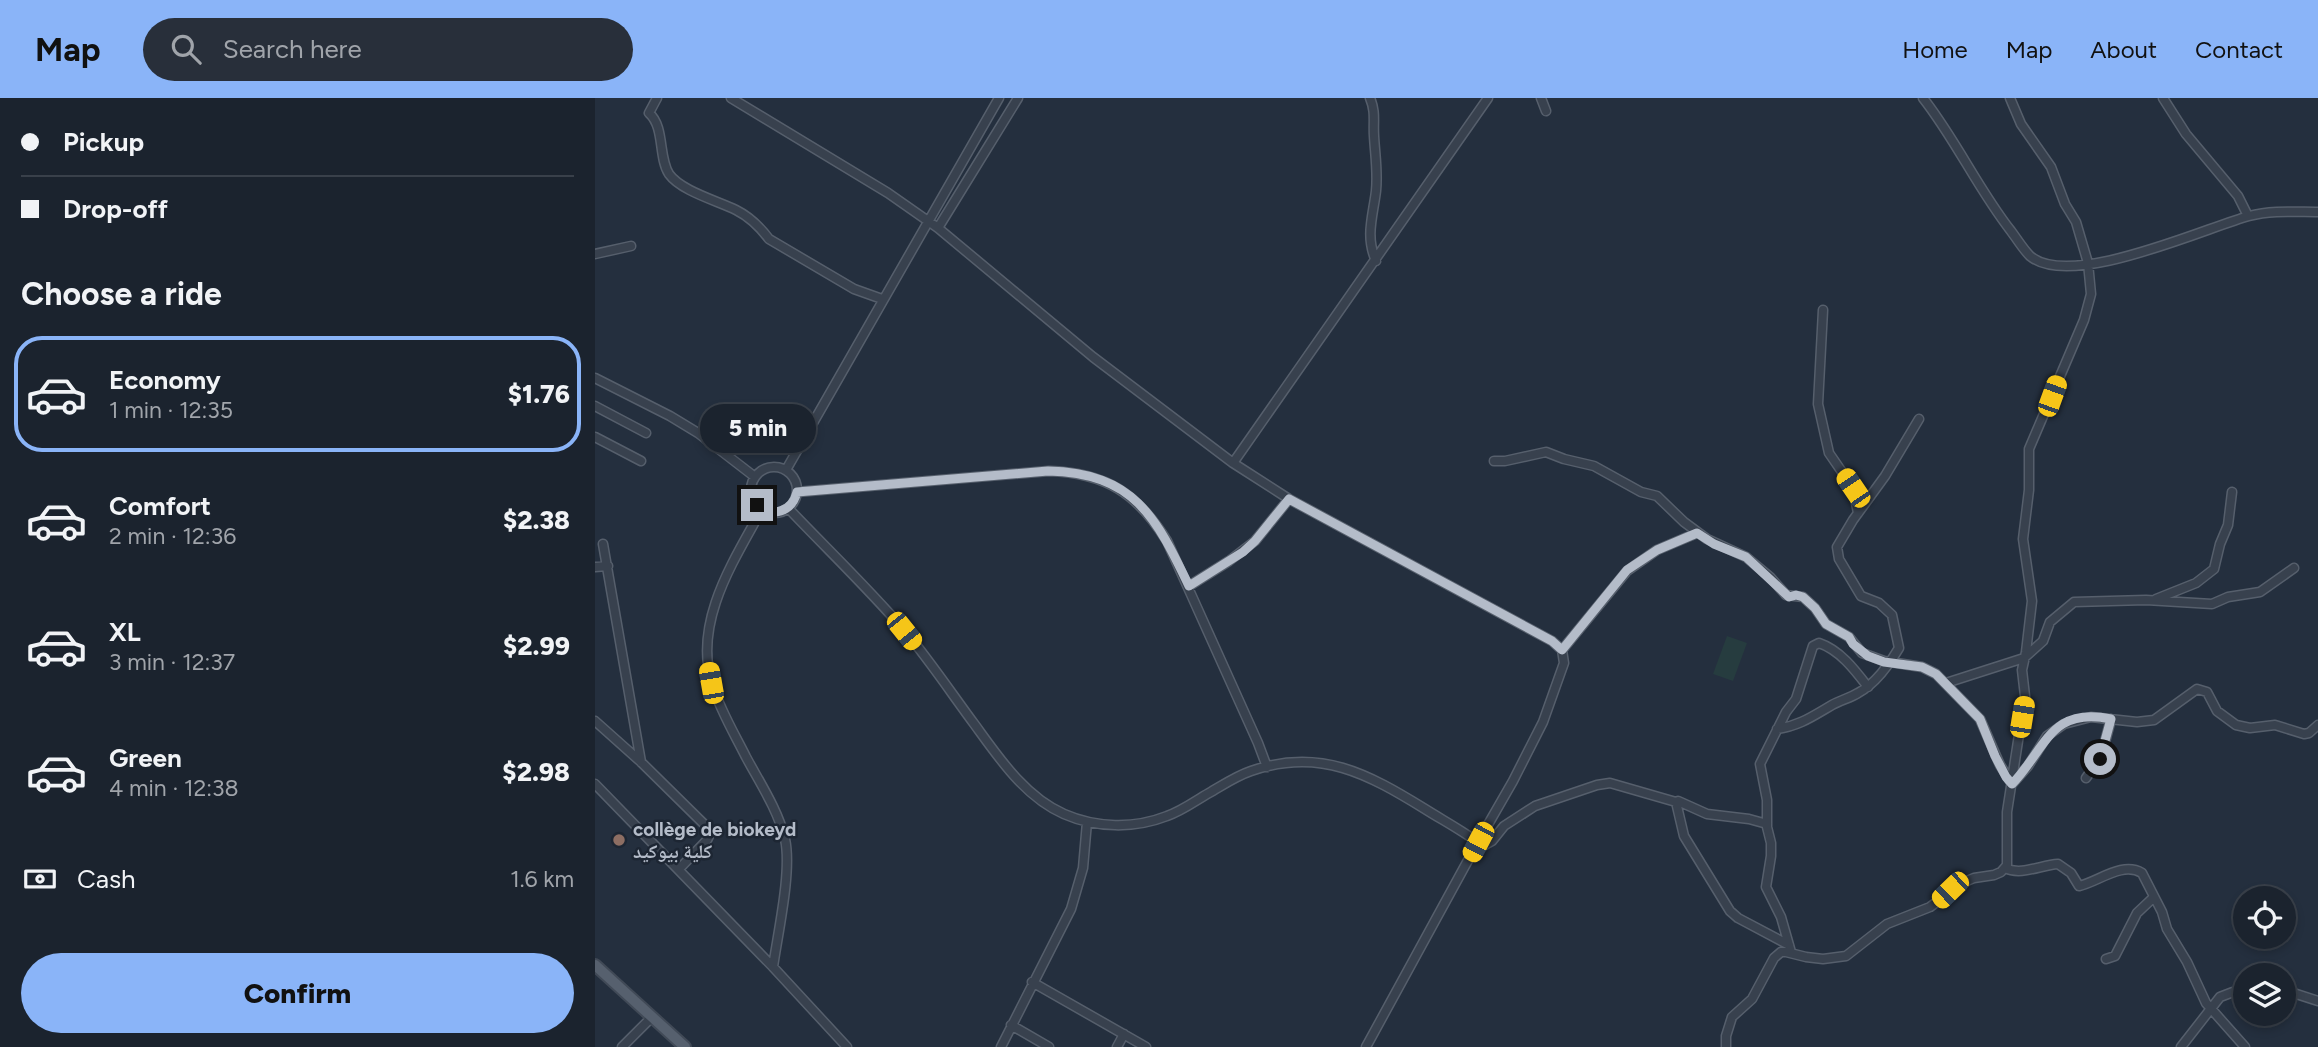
<!DOCTYPE html>
<html lang="en">
<head>
<meta charset="utf-8">
<style>
	:root { --surface:#1b232e; --page:#282f3a; --text:#f1f3f6; --muted:#a0a4aa; --line:#39404a; --accent:#8ab4f8 }
	body { margin:0; font-family:Figtree,"Noto Naskh Arabic",sans-serif; background:var(--page); color:var(--text); height:100vh; display:flex; flex-direction:column; font-size:26px; white-space:nowrap }
	* { box-sizing:border-box; margin:0 }
	p { font-size:23px; color:var(--muted) }
	.icon { flex:none; width:38px; height:38px; fill:none; stroke:currentColor; stroke-width:2; stroke-linecap:round; stroke-linejoin:round }
	.map { position:relative; flex:1; overflow:hidden }
	.panel { display:flex; flex-direction:column; background:var(--surface); width:595px }
	.panel>* { flex:none }
	.banner { display:grid; align-content:center; height:154px; padding:0 21px; background:var(--surface) }
	.tools { position:absolute; left:1638px; top:788px; display:grid; gap:14px }
	.tools a { display:grid; place-items:center; width:63px; height:63px; border-radius:50%; background:var(--surface); box-shadow:0 4px 10px #0003,0 0 0 2px var(--line); font-size:35px }
	.end { position:absolute; width:32px; height:32px; margin:-16px; border:9px solid #b4bcc9; background:#111; box-shadow:0 0 0 4px #111 }
	.from { border-radius:50% }
	.bubble { position:absolute; height:49px; border-radius:24px; background:var(--surface); box-shadow:0 4px 10px #0003,0 0 0 2px var(--line); font-size:23px; font-weight:800; line-height:49px; text-align:center }
	.car { position:absolute; width:21px; height:42px; margin:-21px -10px; border-radius:9px; box-shadow:0 0 5px 2px #0007; background:linear-gradient(#f5c518 24%,#345 0 40%,#f5c518 0 76%,#345 0 86%,#f5c518 0) }
	.banner b { display:flex; align-items:center; gap:24px; height:66px; font-size:26px }
	.banner b+b { border-top:2px solid var(--line) }
	.banner i { width:18px; height:18px; background:var(--text) }
	ul { padding:0; list-style:none }
	li { display:flex; align-items:center; gap:21px; height:116px; margin:0 14px 10px; padding:0 7px; border:4px solid transparent; border-radius:28px }
	li div { flex:1 }
	li b { display:block; font-size:26px }
	li em { font-style:normal; font-weight:800 }
	li.current { border-color:var(--accent) }
	li>.icon { width:63px; height:63px; stroke-width:1.5 }
	h2 { padding:0 21px; font-size:32px; line-height:84px }
	.pay { display:flex; align-items:center; gap:18px; height:77px; padding:0 21px; font-size:26px }
	.pay p { margin-inline-start:auto }
	.action { display:flex; gap:14px; margin-top:auto; padding:14px 21px }
	.action a { flex:1; height:80px; border-radius:42px; background:var(--accent); color:#111; font-size:28px; font-weight:800; line-height:80px; text-align:center }
	header { display:flex; align-items:center; gap:42px; box-sizing:border-box; height:98px; padding:0 35px; background:var(--accent); color:#111 }
	header strong { font-size:33px }
	nav { display:flex; gap:38px; margin-inline-start:auto; font-size:24px }
	.search { width:490px; height:63px; background:var(--page); display:flex; align-items:center; gap:18px; box-sizing:border-box; padding:0 24px; border-radius:38px; color:var(--muted); font-size:26px }
	main { display:flex; flex:1; min-height:0 }
	.map>svg:first-child { display:block }
	.green { fill:#263c3f }
	.lines { fill:none; stroke-linecap:round; stroke-linejoin:round }
	.minor-casing { stroke:#565f6c; stroke-width:11 }
	.major-casing { stroke:#414a57; stroke-width:14 }
	.minor { stroke:#38414e; stroke-width:8 }
	.major { stroke:#56606e; stroke-width:10 }
	.route { stroke:#b4bcc9; stroke-width:9 }
	.education-dot { fill:#8d6e63; stroke:#1d2633; stroke-width:2.5 }
	.labels { text-anchor:middle; stroke-width:5; stroke-linejoin:round; paint-order:stroke }
	.poi-label { font-size:19px; font-weight:bold; fill:#b4bcc9; stroke:#1d2633; text-anchor:start }
</style>
</head>
<body>
<header>
<strong>Map</strong>
<div class="search"><svg class="icon" aria-label="search" viewBox="0 0 24 24"><circle cx="10" cy="10" r="6"/><path d="M15 15l6 6"/></svg>Search here</div>
<nav><a>Home</a><a>Map</a><a>About</a><a>Contact</a></nav>
</header>
<main>
<section class="panel">
<div class="banner">
<b><i class="from"></i>Pickup</b>
<b><i></i>Drop-off</b>
</div>
<h2>Choose a ride</h2>
<ul>
<li class="current"><svg class="icon" aria-label="car" viewBox="0 0 24 24"><path d="M5 17H2v-5l4-1 3-4h7l3 4 3 1v5h-3M9 17h6M6 11h13"/><circle cx="7" cy="17" r="2"/><circle cx="17" cy="17" r="2"/></svg><div><b>Economy</b><p>1 min · 12:35</p></div><em>$1.76</em></li>
<li><svg class="icon" aria-label="car" viewBox="0 0 24 24"><path d="M5 17H2v-5l4-1 3-4h7l3 4 3 1v5h-3M9 17h6M6 11h13"/><circle cx="7" cy="17" r="2"/><circle cx="17" cy="17" r="2"/></svg><div><b>Comfort</b><p>2 min · 12:36</p></div><em>$2.38</em></li>
<li><svg class="icon" aria-label="car" viewBox="0 0 24 24"><path d="M5 17H2v-5l4-1 3-4h7l3 4 3 1v5h-3M9 17h6M6 11h13"/><circle cx="7" cy="17" r="2"/><circle cx="17" cy="17" r="2"/></svg><div><b>XL</b><p>3 min · 12:37</p></div><em>$2.99</em></li>
<li><svg class="icon" aria-label="car" viewBox="0 0 24 24"><path d="M5 17H2v-5l4-1 3-4h7l3 4 3 1v5h-3M9 17h6M6 11h13"/><circle cx="7" cy="17" r="2"/><circle cx="17" cy="17" r="2"/></svg><div><b>Green</b><p>4 min · 12:38</p></div><em>$2.98</em></li>
</ul>
<div class="pay"><svg class="icon" aria-label="cash" viewBox="0 0 24 24"><path d="M3 7h18v10H3z"/><circle cx="12" cy="12" r="2"/></svg>Cash<p>1.6 km</p></div>
<div class="action"><a>Confirm</a></div>
</section>
<div class="map">
<svg width="1723" height="949" viewBox="0 0 1723 949">
	<rect width="100%" height="100%" fill="#242f3e"/>
	<path class="green" d="M1132,538l20,7 -14,38 -20,-7z"/>
	<g class="lines">
		<g class="minor-casing">
			<path id="minor" d="M62,0l-8,15c16,14 9,44 20,61 12,17 49,27 67,36 14,7 24,17 33,29l85,50 28,10
				M136,0l157,95 50,35 155,129 140,106 56,36 263,142 10,9 2,13 -21,59 -30,59 -35,61 -112,205
				M775,0c6,14 3,24 4,38 1,18 4,36 2,55 -3,25 -11,45 0,70
				M946,0l5,13
				M1328,0c33,42 55,91 88,133 6,8 12,18 19,25 40,34 175,-28 219,-40 23,-6 46,-4 69,-4
				M1568,0l23,36 52,62 10,20
				M343,130l80,-130
				M0,156l36,-8
				M1228,212l-5,94 11,49 24,35 5,25
				M0,280l75,38 28,17 57,44
				M0,308l51,27
				M0,339l46,24
				M899,363h11l41,-9 18,7 30,7 47,26 16,4 27,26 23,17 39,18 24,20 16,18 17,2 12,11 11,16 23,13 13,16 22,8 38,6 14,7 44,45 20,46 12,19
				M638,365l255,-365
				M156 392a23 23 0 1 1 46 0a23 23 0 1 1-46 0Z
				M191,372l213,-372
				M202,394l252,-21c57,2 88,22 118,70l91,202 9,24
				M193,410c39,41 80,80 117,123 25,30 47,63 70,94 24,33 50,72 89,89 32,14 70,15 103,2 15,-5 28,-15 42,-23 14,-8 27,-17 42,-22 69,-24 117,3 174,38 19,12 40,23 58,37l9,-5 12,-15 31,-20 62,-21 13,-2 66,19 2,-1 29,13 42,5 18,5
				M167,411c-29,53 -69,113 -50,175 8,26 22,49 34,73 14,26 32,53 39,82 7,32 -7,93 -12,128
				M8,446l38,218
				M0,469l13,-1
				M594,488l40,-25 26,-20 34,-42
				M1561,501l40,-16 18,-14 6,-25 8,-19 4,-33
				M967,552l65,-79 30,-21 40,-17
				M1351,585l78,-25 19,-17 7,-19 24,-20 72,-2 66,4 16,-7 32,-5 34,-24
				M0,623l46,41 66,65 2,9 -2,4 -28,29
				M1182,631c22,-3 36,-13 55,-24 9,-5 18,-7 26,-12 16,-8 32,-29 41,-45l-7,-33 -13,-12 -18,-7 -22,-37 -2,-12 16,-27 32,-44 34,-57
				M1491,680l15,-21 10,-38
				M0,686l178,183 74,80
				M1417,686l16,-18 19,-30 17,-12 27,-7 46,5 17,-2 43,-31 10,3 10,19 19,14 14,3 25,-3 29,9 5,-1 9,-8
				M1081,704l8,34 46,75 8,7 51,27
				M1410,770c16,8 36,-3 53,-4l13,9 8,13c19,-4 43,-25 63,-13l20,39 5,17 20,33 19,41 39,44
				M1196,854l-10,-35 -15,-30 5,-31v-13l-4,-16v-27l-7,-36 26,-52 10,-13 17,-53 6,-3c21,7 36,27 49,44
				M1511,861l9,-3 22,-43 17,-16
				M437,884l114,65
				M1689,892l34,11
				M416,927l38,22
				M27,949l30,-30
				M406,949l70,-138 12,-41 4,-46
				M522,949l7,-13
				M1131,949v-11l6,-19 20,-18 22,-41 7,-6h5l20,5 17,2 23,-3 41,-32 43,-17 32,-24 12,-5 20,-3 7,-3 6,-7v-53l18,-116 -3,-26 4,-18 6,-51 -9,-62 6,-49v-41l55,-129 7,-26 -3,-31 -12,-41 -11,-18 -14,-37 -30,-43 -11,-26
				M1586,949l39,-50 13,-5 12,2"/>
		</g>
		<g class="major-casing">
			<path id="major" d="M0,867l90,82"/>
		</g>
		<use href="#minor" class="minor"/>
		<use href="#major" class="major"/>
	</g>
	<g class="lines">
		<path class="route" d="M162,407c15,13 35,7 40,-13l251,-21c86,2 108,46 141,115l54,-34 12,-11 34,-42 263,142 10,9 65,-80 30,-20 40,-17 17,11 32,13 43,40 7,-2 7,2 12,11 11,16 23,13 4,7 15,12 16,6 38,5 14,7 44,45 15,37 11,21 6,7c34,-35 38,-78 99,-65l-11,40"/>
	</g>
	<circle class="education-dot" cx="24" cy="742" r="7"/>
	<g class="labels">
		<g class="poi-label">
			<text x="38" y="738">collège de biokeyd<tspan x="38" dy="22">كلية بيوكيد</tspan></text>
		</g>
	</g>
</svg>
<div class="tools">
<a><svg class="icon" aria-label="locate" viewBox="0 0 24 24"><circle cx="12" cy="12" r="6"/><path d="M12 2v4M12 18v4M2 12h4M18 12h4"/></svg></a>
<a><svg class="icon" aria-label="layers" viewBox="0 0 24 24"><path d="M12 4l9 5-9 5-9-5zM3 14l9 5 9-5"/></svg></a>
</div>
<i class="end from" style="left:1505px;top:661px"></i>
<i class="end" style="left:162px;top:407px"></i>
<div class="bubble" style="left:105px;top:306px;width:116px">5 min</div>
<i class="car" style="left:1457px;top:298px;rotate:20deg"></i>
<i class="car" style="left:1258px;top:390px;rotate:326deg"></i>
<i class="car" style="left:309px;top:533px;rotate:141deg"></i>
<i class="car" style="left:116px;top:585px;rotate:350deg"></i>
<i class="car" style="left:1427px;top:619px;rotate:9deg"></i>
<i class="car" style="left:883px;top:744px;rotate:208deg"></i>
<i class="car" style="left:1355px;top:792px;rotate:226deg"></i>
</div>
</main>
</body>
</html>
